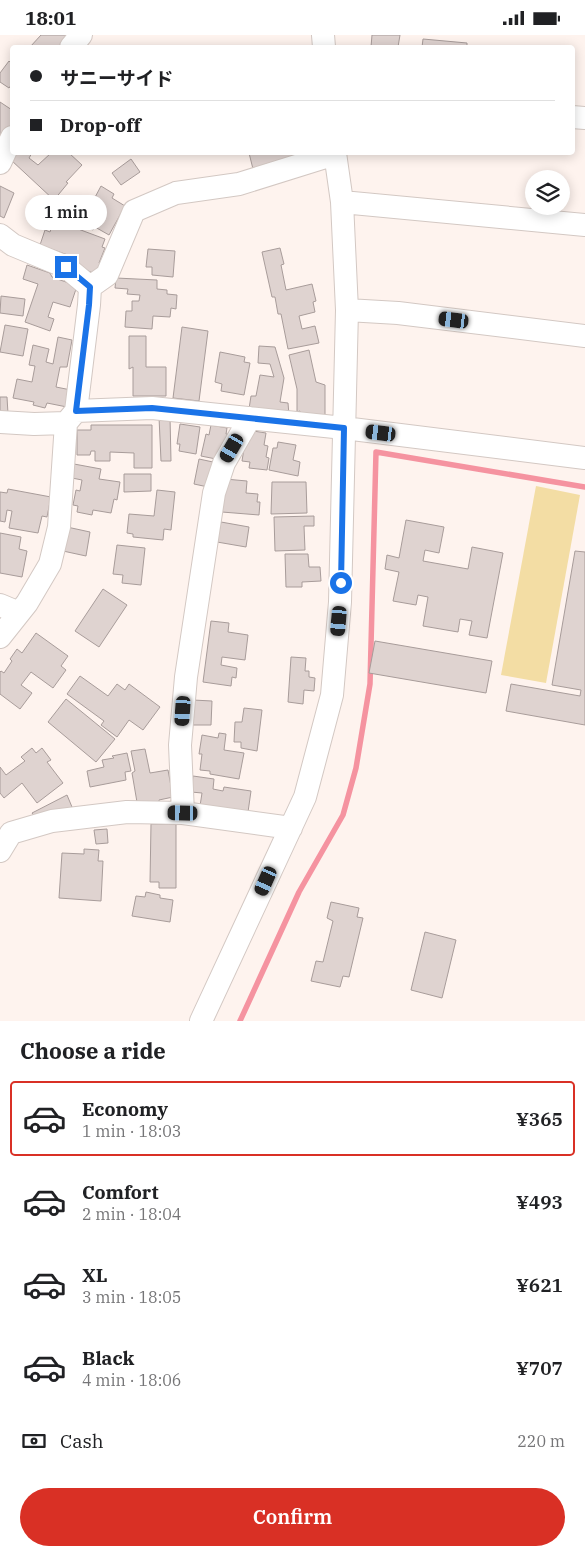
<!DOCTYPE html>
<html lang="en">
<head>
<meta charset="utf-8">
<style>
	:root { --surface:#fff; --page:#f6f6f6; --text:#202124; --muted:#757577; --line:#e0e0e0; --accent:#d93025 }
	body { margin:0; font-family:"IBM Plex Serif","Noto Sans JP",serif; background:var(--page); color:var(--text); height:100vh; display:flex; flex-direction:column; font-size:19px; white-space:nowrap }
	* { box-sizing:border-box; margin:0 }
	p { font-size:16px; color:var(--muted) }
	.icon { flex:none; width:28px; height:28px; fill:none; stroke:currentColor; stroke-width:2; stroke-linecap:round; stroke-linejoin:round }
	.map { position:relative; height:986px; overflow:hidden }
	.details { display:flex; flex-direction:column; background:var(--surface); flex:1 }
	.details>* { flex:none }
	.guide { position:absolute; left:10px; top:10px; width:565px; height:110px; border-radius:5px; box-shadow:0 2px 12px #0003; display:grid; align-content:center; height:110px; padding:0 20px; background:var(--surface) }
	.controls { position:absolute; left:525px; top:135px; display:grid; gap:10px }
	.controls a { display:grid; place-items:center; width:45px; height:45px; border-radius:50%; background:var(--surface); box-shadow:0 2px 12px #0003; font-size:25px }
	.end { position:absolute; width:22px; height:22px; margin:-11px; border:6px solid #1a73e8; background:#fff; box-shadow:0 0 0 2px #fff }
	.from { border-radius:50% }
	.bubble { position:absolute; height:35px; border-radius:18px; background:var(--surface); box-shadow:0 2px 12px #0003; font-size:16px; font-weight:600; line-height:35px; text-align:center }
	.car { position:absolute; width:15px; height:30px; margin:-15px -8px; border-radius:6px; box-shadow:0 0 4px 1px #0007; background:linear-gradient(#222 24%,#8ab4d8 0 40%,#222 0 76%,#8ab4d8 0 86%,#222 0) }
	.guide b { display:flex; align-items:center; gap:18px; height:48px; font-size:19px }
	.guide b+b { border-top:1px solid var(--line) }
	.guide i { width:12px; height:12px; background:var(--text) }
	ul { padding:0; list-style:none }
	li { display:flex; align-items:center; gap:15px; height:75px; margin:0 10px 8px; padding:0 10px; border:2px solid transparent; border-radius:5px }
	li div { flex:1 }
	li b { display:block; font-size:19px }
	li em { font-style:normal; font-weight:600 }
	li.selected { border-color:var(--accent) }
	li>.icon { width:45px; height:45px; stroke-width:1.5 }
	h2 { padding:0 20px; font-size:22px; line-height:60px }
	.pay { display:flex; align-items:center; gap:12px; height:55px; padding:0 20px; font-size:19px }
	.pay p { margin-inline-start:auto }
	.cta { display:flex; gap:10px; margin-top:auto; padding:10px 20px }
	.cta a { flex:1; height:58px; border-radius:30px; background:var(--accent); color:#fff; font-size:20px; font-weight:600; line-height:58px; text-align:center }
	.status { display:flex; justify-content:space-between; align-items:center; height:35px; padding:0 25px; background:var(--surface); direction:ltr }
	.status svg { height:14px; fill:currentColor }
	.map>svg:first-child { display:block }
	.green { fill:#f3dda4 }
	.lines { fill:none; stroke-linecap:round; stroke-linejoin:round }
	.stream { stroke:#f593a0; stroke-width:5.5 }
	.building { fill:#dfd3d0; stroke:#a89c9a }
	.minor-casing { stroke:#d3c8c3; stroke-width:24 }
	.minor { stroke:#fff; stroke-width:22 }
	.route { stroke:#1a73e8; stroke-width:6 }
</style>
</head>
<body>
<div class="status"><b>18:01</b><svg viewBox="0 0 49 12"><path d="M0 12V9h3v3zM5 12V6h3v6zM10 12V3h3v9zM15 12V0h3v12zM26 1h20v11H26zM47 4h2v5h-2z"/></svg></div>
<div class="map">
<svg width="585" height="986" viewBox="0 0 585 986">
	<rect width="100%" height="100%" fill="#fef3ee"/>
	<path class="green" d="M536,451l44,9 -34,188 -45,-8z"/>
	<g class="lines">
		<path class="stream" d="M240,986l59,-129 44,-77 13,-47 14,-84 6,-232 209,35"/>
	</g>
	<path class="building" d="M41,0h24l4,4 -7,8h-32z
		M372,0h28l-2,12h-27z
		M423,4l44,4v4h-45z
		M9,26l3,3v20l-3,4 -9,-6v-9z
		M0,67l12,8v14l-9,14 -3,-2z
		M15,118h17l-3,5 9,7 13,-12h18l13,12 -16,17 2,1 -14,17 -43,-40z
		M249,118h50l-5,1 1,2 -42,13z
		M131,124l9,13 -19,13 -9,-12z
		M0,151l14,7 -10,25 -4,-2z
		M101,151l13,8 -2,4 13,8 -16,29 -14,-8 -2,3 -22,-12 11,-21 10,6z
		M54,185l51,19 -3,8 3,1 -6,15 3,1 -4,11 -25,-10 3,-7 -36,-13 5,-15 5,2z
		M280,213l4,16 -3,1 5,25 26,-6 4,17 -3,1 2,10 -16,4 3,13 13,-3 4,17 -31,6 -7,-35h-3l-3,-17h-3l-10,-45z
		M148,214l27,2 -2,26 -21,-2v-8h-6z
		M27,230l23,8 2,4 25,9 -7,21 -17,-5 -5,15 6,2 -4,12 -25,-9 13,-38 -15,-5z
		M116,243l41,2v9l10,1v4l10,1 -1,14 -5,-1 -1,9 -17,-1 -1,13 -27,-2 1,-16h6v-10h7l1,-6 -13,-1 1,-5 -13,-1z
		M1,261l24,3 -2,17 -23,-3z
		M5,290l23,4 -5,27 -23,-4z
		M182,292l26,4 -9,70 -26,-3z
		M129,301h17v31h20v29h-33v-29l-4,2z
		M58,302l14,3 -5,27h-7l-4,20 15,3 -4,17 -20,-4 -2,5 -12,-3 1,-3 -21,-4 4,-19 15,3 3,-16 -6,-1 4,-20 16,4 -3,13 7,2z
		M259,311l16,1 9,31 -4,24 8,1 1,12 -40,-6 2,-13h5l4,-21 14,2 -4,-13 -12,-1z
		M309,315l7,32 9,3v34l-25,-4v-4l-3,1v-23l-8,-34z
		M220,317l25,5 -1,5 6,1 -6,32 -23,-4 1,-7 -7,-2z
		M0,362h7l1,17h-8z
		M159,382h11l1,44h-10z
		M180,389l20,3 -4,27 -17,-3 1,-7h-3z
		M91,390h61v43h-18v-15l-24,-1v9h-15v-10h-4l-1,4h-13v-25h14z
		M211,390l16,3 -1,6 5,1 -15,24 -15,-3 5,-22 3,1z
		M247,395l19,3 -2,12 4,1 -2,11 3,1 -2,12 -18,-2 1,-6 -8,-1z
		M278,407l18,3 -3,15 7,2 -2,14 -29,-6 4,-22h4z
		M199,424l14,3 -5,25 -14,-3z
		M74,429l27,5 -2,10 21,3 -3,18 -3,-1 -3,14 -18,-3 -1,5 -15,-3 1,-6 -5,-1 3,-15 4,1 2,-11 -10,-2z
		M124,439h27v17l-27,1z
		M225,444l22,2 -1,12 12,1 -1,8h3l-1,13 -37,-3z
		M272,447h34l1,31 -36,1z
		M8,454l43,8 -4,20 -5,-1 -4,17 -29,-5 3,-17 -5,-1 -2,12 -5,-1v-29l7,1z
		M157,455l18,2 -4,38 -7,-1 -1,11 -30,-3v-3l-6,-1 2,-19 25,2z
		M314,481v10h-10l1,24 -30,1 -1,-34z
		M406,485l38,7 -5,26 -14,-3 -2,11 45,8 4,-22 31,6 -16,85 -18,-3 3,-14 -12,-2 -2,13 -35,-6 5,-29 -10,-2 -2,10 -23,-4 6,-29 -14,-3 2,-14 12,3z
		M221,487l28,5 -3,20 -29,-5z
		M67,492l23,5 -4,24 -23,-5z
		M0,498l21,4 -2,12 8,2 -5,26 -22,-4z
		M117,510l28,3 -4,37 -19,-2 1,-8 -10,-1z
		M575,516l10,1v173l-79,-14 5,-27 69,12 1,-6 -29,-5z
		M285,519h23l1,13h11l1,14 -19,1v5h-16z
		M103,554l24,16 -28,42 -24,-16z
		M211,586l18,2 -1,9 20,3 -3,25 -23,-3 -1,8 16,3 -1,10 -4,-1 -1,9 -28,-4z
		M36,598l32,23 -7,10 5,4 -13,18 -22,-16 -10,13 11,8 -12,16 -20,-15v-22l1,-1 3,2 8,-12 -2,-2 7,-10 5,4z
		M375,606l117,20 -6,32 -117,-20z
		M291,622l15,1 -1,13h4v6l6,1 -1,13 -10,-1 -1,14 -15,-2z
		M80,641l28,20 9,-12 8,6 4,-6 31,23 -17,23 -14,-10 -12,17 -16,-12 3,-4 -37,-27z
		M66,664l49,40 -19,23 -48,-40z
		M193,665l19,1 -1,24h-18z
		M244,673l18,2 -5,41 -16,-3v-6h-7l1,-20h7z
		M219,698l7,1 -2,16 20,3 -5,26 -29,-5v-3l-10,-1 2,-16h-3l3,-19 16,3z
		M32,713l4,5 6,-5 9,12 -4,2 16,21 -26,20 -15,-20 -18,15 -4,-5v-26l6,8 19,-14 -4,-4z
		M145,714l5,24 18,-3 5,27 -14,3v4l-21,4 -6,-35 3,-2 -4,-20z
		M127,718l4,18 -6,1 1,8 -36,7 -3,-16 17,-4 -2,-7 12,-2 -2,-2z
		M193,741l21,3 -1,10 10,2 1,-4 27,4 -3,21 -48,-6 2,-13 -11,-1z
		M67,760l5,12 -35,13 -5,-7z
		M151,789h25v64h-17v-6h-9z
		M107,794l1,14 -12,1 -2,-14z
		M84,814l15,1 -1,11h5l-2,40 -42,-3 3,-45 22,1z
		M146,857l14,3v3l13,2 -3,22 -38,-6 4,-20 9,1z
		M331,867l28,6 -2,9 6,1 -14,59 -6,-1 -3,11 -29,-6 5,-20 7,1 10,-41 -6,-3z
		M425,897l31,8 -14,58 -31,-8z"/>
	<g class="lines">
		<g class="minor-casing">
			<path id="minor" d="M323,0l1,12
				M71,12l10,-12
				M572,82l13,1
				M0,128l12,-26
				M342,167l243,23
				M0,200l13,10 53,22 24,20 -1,18 -13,106
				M90,252l17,-12 27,-64 42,-18 63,-9 96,-30
				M347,275l51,3 187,23
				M0,387l34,2 32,-1
				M0,570l19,8
				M0,602l27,-34 23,-39 9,-37 7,-104 10,-12 76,-3 192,20 241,30
				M183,778l-3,-68 6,-68 28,-184 10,-30 26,-45
				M0,816l11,-18 41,-12 75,-9 56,1 108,15
				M201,986l104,-224 27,-102 8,-93 7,-292 -5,-108 -7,-49"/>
		</g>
		<use href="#minor" class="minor"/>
	</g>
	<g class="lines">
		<path class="route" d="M66,232l24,20 -1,18 -13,106 76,-3 192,20 -3,155"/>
	</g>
</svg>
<div class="controls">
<a><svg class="icon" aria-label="layers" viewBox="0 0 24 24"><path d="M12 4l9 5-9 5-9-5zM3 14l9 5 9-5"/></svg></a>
</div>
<i class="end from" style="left:341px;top:548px"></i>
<i class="end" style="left:66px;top:232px"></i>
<div class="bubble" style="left:25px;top:160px;width:82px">1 min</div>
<i class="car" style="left:454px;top:285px;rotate:277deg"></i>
<i class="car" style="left:381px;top:398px;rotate:277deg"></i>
<i class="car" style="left:232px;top:413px;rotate:210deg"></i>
<i class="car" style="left:339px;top:586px;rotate:185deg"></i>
<i class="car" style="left:183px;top:676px;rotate:184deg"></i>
<i class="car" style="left:183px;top:778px;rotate:271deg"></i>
<i class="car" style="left:266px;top:846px;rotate:204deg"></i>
<div class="guide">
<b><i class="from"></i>サニーサイド</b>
<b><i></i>Drop-off</b>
</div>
</div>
<section class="details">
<h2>Choose a ride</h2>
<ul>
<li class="selected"><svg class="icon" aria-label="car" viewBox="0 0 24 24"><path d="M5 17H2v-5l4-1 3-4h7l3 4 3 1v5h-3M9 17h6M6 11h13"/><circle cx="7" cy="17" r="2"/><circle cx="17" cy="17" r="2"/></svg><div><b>Economy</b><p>1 min · 18:03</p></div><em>¥365</em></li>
<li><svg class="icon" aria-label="car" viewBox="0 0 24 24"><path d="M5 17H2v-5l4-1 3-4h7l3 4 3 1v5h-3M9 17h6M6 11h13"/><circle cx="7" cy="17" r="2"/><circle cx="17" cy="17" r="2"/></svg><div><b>Comfort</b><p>2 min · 18:04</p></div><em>¥493</em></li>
<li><svg class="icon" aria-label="car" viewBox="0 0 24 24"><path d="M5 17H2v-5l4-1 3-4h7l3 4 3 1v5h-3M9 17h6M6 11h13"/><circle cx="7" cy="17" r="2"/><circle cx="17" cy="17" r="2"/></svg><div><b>XL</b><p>3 min · 18:05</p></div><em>¥621</em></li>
<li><svg class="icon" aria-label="car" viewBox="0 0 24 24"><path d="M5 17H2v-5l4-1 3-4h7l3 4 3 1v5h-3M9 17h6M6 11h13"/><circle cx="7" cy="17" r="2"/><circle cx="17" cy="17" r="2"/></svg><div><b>Black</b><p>4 min · 18:06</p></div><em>¥707</em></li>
</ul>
<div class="pay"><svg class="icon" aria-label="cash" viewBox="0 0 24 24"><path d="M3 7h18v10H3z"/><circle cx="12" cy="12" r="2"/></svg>Cash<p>220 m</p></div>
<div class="cta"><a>Confirm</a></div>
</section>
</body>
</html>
